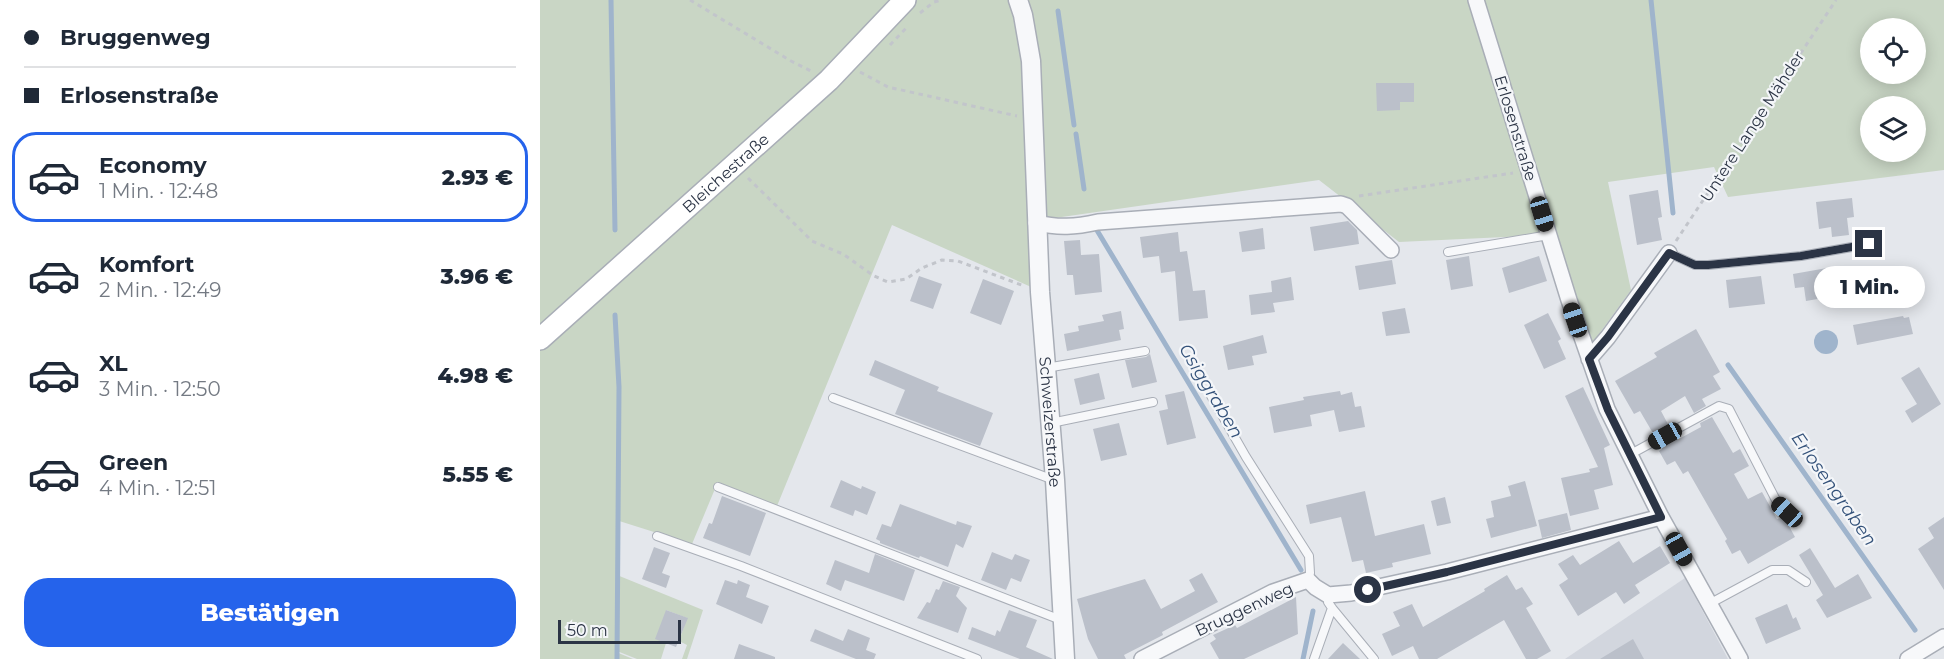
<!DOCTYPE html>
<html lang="de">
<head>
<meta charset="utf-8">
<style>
	:root { --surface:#fff; --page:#f2f2f3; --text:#1f2937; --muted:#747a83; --line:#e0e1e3; --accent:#2563eb }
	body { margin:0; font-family:Montserrat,sans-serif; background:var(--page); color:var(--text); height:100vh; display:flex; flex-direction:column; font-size:22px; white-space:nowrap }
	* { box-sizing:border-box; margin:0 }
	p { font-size:20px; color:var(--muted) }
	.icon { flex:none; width:33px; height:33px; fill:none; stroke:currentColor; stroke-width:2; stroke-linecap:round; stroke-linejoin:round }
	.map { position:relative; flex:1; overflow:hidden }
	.drawer { display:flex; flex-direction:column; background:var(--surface); width:540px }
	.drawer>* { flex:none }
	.top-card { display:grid; align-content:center; height:132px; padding:0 24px; background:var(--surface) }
	.controls { position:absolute; left:1320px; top:18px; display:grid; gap:12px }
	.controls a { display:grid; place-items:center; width:66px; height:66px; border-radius:50%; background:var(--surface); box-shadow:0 3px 15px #0003; font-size:30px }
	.scale { position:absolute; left:18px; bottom:15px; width:123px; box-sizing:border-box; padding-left:6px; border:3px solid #2b3445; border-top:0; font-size:16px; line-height:21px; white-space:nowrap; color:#2b3445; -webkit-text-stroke:4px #f4f6f9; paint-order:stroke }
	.end { position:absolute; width:27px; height:27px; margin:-14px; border:8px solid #2b3445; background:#fff; box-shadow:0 0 0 3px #fff }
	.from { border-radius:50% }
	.bubble { position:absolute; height:42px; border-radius:21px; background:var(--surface); box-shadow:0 3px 15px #0003; font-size:20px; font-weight:800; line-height:42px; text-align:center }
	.car { position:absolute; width:18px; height:36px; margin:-18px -9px; border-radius:8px; box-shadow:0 0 4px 2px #0007; background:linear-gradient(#222 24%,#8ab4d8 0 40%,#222 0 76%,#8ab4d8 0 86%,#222 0) }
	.top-card b { display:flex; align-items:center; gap:21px; height:57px; font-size:22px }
	.top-card b+b { border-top:2px solid var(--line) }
	.top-card i { width:15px; height:15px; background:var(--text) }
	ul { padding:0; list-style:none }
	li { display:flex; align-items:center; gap:18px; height:90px; margin:0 12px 9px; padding:0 12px; border:3px solid transparent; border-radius:24px }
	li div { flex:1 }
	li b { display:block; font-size:22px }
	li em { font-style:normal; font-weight:800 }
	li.current { border-color:var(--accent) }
	li>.icon { width:54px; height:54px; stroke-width:1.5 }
	.primary-button { display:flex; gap:12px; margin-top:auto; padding:12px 24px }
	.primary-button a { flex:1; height:69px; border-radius:24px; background:var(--accent); color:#fff; font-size:24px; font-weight:800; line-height:69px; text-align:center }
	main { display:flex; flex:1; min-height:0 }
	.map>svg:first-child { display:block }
	.built { fill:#d2d6de }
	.green { fill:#c9d6c5; fill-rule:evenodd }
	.water { fill:#9fb4cc }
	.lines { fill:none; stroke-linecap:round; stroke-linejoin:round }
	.stream { stroke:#9fb4cc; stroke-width:5 }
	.building { fill:#bbc0ca }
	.service-casing { stroke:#a9aeb7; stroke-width:10 }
	.minor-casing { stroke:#a9aeb7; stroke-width:18 }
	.tertiary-casing { stroke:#a9aeb7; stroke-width:21 }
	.secondary-casing { stroke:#a9aeb7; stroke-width:24 }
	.path { stroke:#c2c5cb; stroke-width:3; stroke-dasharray:4.5 4.5; stroke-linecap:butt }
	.service { stroke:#f7f8fa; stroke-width:8 }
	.minor { stroke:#f7f8fa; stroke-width:15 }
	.tertiary { stroke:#f7f8fa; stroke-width:18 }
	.secondary { stroke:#fff; stroke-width:21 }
	.route { stroke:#2b3445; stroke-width:8 }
	.labels { text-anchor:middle; stroke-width:4.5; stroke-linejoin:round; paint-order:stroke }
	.street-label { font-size:16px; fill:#2b3445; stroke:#f4f6f9 }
	.water-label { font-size:18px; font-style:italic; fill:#34527a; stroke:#f4f6f9 }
</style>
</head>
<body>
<main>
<section class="drawer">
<div class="top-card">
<b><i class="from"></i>Bruggenweg</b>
<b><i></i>Erlosenstraße</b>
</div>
<ul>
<li class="current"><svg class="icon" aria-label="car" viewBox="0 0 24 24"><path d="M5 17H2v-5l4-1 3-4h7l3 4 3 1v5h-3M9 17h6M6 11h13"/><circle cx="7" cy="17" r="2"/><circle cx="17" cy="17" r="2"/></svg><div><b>Economy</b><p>1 Min. · 12:48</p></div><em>2.93 €</em></li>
<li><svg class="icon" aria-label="car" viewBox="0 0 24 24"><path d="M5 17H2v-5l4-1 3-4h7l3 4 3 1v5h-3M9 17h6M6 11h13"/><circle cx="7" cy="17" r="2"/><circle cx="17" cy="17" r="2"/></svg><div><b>Komfort</b><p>2 Min. · 12:49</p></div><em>3.96 €</em></li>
<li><svg class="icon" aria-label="car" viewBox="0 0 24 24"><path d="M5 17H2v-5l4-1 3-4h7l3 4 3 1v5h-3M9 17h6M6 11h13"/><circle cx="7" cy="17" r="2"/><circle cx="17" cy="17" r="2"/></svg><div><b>XL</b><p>3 Min. · 12:50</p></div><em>4.98 €</em></li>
<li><svg class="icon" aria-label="car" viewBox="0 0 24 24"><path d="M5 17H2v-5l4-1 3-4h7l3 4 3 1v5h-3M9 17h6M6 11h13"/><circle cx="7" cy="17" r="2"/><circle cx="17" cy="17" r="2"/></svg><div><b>Green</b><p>4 Min. · 12:51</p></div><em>5.55 €</em></li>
</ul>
<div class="primary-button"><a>Bestätigen</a></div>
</section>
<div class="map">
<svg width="1404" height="659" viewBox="0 0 1404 659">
	<rect width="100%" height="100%" fill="#e4e7ec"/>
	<path class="built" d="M1145,578l43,81h-163z"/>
	<path class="green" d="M0,0h1404v170l-216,27 -14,-30 -106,15 23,108 -40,55 -42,-110 -150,7 -80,-62 -285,41 4,69 -146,-65 -115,281 -60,-22 -25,60 -76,-24v132l17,7h-93zM1330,28h46v46h-46zM1330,106h46v46h-46z
		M77,575l86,35 -16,49h-5l5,-14 -8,-4 8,-23 -21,-8v33l-5,16h-24l-20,-8z"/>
	<path class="water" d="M1274 342a12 12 0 1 1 24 0a12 12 0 1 1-24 0Z"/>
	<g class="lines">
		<path class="stream" d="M71,0l4,230
			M1111,0l22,213
			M518,11l16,114
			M536,134l8,55
			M555,227l206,343
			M75,315l4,72 -2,272
			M1188,365l187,265
			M763,659l10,-48"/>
	</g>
	<path class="building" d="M836,83h38v19h-14v8l-23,1z
		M1118,190l4,27 -4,1 4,22 -25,5 -8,-50z
		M1312,198l2,19 -7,1 2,17 -17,2 -1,-10 -12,2 -3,-27z
		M808,221l9,9 2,14 -45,7 -4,-24z
		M723,228l2,21 -23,3 -3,-20z
		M638,232l2,20 7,-1 6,40 12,-1 3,28 -29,3 -4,-50 -14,2 -2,-17 -16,2 -3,-21z
		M540,240l1,15 18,-1 3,38 -27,3 -2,-20h-6l-3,-34z
		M929,256l4,30 -22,4 -5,-30z
		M999,256l8,25 -38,12 -7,-25z
		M852,260l4,24 -37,6 -4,-24z
		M1287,268l3,22h-3l2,7 -23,4 -2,-14 -9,1 -2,-14z
		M379,276l23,8 -9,25 -23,-8z
		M1221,276l4,28 -36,4 -3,-28z
		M751,277l3,23 -21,3 2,9 -24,3 -2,-20 23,-3 -1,-11z
		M443,279l31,12 -13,34 -31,-12z
		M865,308l5,25 -24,3 -4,-24z
		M581,311l3,18 -5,1 2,10 -54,11 -3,-17 15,-3 -1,-5 26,-5 -2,-6z
		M1008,313l13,26 -3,2 8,18 -22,10 -20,-44z
		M1363,316l1,2 5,-1 4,17 -56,11 -4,-20z
		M1156,329l24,43 -7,4 8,13 -19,10 4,7 -12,7 -9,-17 -24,15 8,15 -15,9 -14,-24 -6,3 -19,-33 42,-24 -3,-4z
		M723,335l4,18 -15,3 2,9 -26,5 -5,-24z
		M610,354l7,28 -25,6 -7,-28 21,-3z
		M335,360l64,27 -2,4 56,22 -13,33 -85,-32 10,-24 -36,-15z
		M1379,367l22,37 -29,19 -7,-12 12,-7 -16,-26z
		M559,373l6,26 -25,6 -6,-26z
		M1043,387l27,58 -6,3 9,37 -19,5 5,19 -29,7 -9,-38 29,-6 -1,-3 9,-2 -33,-71z
		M644,391l12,47 -29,7 -8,-34 9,-2 -3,-14z
		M800,391l1,4 11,-3 3,15 6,-1 4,21 -26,5 -5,-22 -24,5 2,11 -38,7 -5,-26 35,-7 -1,-3z
		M1172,417l21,36 7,-4 9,17 -15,8 14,25 14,-7 15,27 7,-2 11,20 -47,27 -8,-14 -8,4 -7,-13 2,-2 -39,-68 -5,3 -8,-13 -8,4 -8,-14 3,-2 -2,-4 15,-8 2,3 24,-13 -1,-4z
		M579,423l8,32 -26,6 -8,-32z
		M301,480l20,9 1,-3 14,6 -9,23 -12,-5 -2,6 -23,-9z
		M985,481l12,45 -46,12 -5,-19 8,-2 -3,-16 20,-5 -3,-10z
		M825,491l10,45 49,-12 7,30 -39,9 1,4 -27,6 -3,-13 -11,2 -11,-45 -31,7 -4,-19z
		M182,496l44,17 -16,43 -47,-18 6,-15 3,1z
		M905,497l6,26 -14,3 -6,-25z
		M360,504l56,21 1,-4 15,5 -9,22 -7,-4 -8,23 -28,-11 -1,2 -39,-15v-2l-4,-2 6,-15 9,3z
		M1027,513l4,17 -29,8 -4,-18z
		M1404,517v73l-26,-41 16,-11 -6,-10z
		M1079,541l14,22 27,-17 10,17 -35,22 5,8 -16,11 -8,-12 -38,24 -19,-31 9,-6 -10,-15 15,-9 7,10z
		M114,547l16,6 -8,20 8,3 -4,12 -24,-9z
		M1270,548l25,40 23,-14 14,24 -45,20 -11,-18 7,-5 -24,-40z
		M452,552l20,8 3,-6 15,6 -9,22 -10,-4 -5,12 -25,-10z
		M335,554l40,16 -11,31 -59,-21 -4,11 -15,-7 9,-24 34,13z
		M662,573l16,29 -56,30 1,3 -39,20 2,4h-28l-10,-20 -11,-40 68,-20 16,30 34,-18 -6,-11z
		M967,575l9,15 6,-3 11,17 -7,4 25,43 -14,8h-11l-22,-39 -67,39h-18l-6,-13 -21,10 -10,-22 18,-8 -7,-14 19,-8 11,23 62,-36 -1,-2z
		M185,580l12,4 1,-4 12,5 -4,12 23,9 -7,18 -46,-20z
		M403,581l17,6 -4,9 11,12 -9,25 -41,-15 10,-16 3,1 6,-14 3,1z
		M756,597l2,37 -54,25h-25l-9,-16 6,-4 -3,-4 22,-10 2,3z
		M1247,604l6,15 3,-2 5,12 -35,15 -11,-26z
		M126,610l22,8 -12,29 -21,-8z
		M469,610l28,10 -11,27 27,12h-33l-52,-20 4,-12 23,9 2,-6 3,2z
		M275,629l28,12 5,-12 22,9 -4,12 10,4 -2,5h-18l-46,-18z
		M1093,639l11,20h-44z
		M803,643l17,16h-32z
		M199,644l36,13v2h-41z"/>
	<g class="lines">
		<g class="service-casing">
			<path id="service" d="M908,252l101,-17
				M1129,253l26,12h13l93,-9 68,-12
				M506,368l99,-17
				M670,394l36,63 63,99 1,17 -2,7
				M293,398l221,82
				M511,423l102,-21
				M1089,455l90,-49 10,3 49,95 18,16
				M178,487l343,133
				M117,536l84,30 236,93
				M788,595v7l4,6 42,51
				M1169,604l63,-34h16l18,12
				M774,659l18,-51"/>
		</g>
		<g class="minor-casing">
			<path id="minor" d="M936,0l93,300 38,109 54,108 79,142
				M496,223c23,5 39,4 62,-1l243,-18 6,2 44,44
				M1049,359l19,-22 61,-84
				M602,659l131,-67 35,-12 7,7 13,8 23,-2 96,-21 214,-55
				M1368,659l36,-22"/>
		</g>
		<g class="tertiary-casing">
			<g id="tertiary">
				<path id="s1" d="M478,0l5,15 8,46 9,231 15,188 10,179"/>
			</g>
		</g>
		<g class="secondary-casing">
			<g id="secondary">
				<path id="s2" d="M0,339l289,-259 76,-80"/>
			</g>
		</g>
		<path class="path" d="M150,0l101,61 22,11
			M380,13l14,-11 7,-2
			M350,45l18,-19
			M320,72l28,15 129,29
			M208,178l64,63 31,13 31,22 14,6 18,-3 16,-11 20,-8 16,1 66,25
			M819,196l154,-23
			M1136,241l160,-241"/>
		<use href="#service" class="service"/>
		<use href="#minor" class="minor"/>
		<use href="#tertiary" class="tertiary"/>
		<use href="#secondary" class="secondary"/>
	</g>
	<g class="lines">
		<path class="route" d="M828,590l79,-18 214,-55 -53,-107 -19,-51 19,-22 61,-84 26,12h13l93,-9 68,-12"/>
	</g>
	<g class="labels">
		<g class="street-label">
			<text transform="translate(1212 126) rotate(-57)" y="6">Untere Lange Mähder</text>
			<text transform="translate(976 128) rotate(73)" y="6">Erlosenstraße</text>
			<text dy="6" stroke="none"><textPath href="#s2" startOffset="249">Bleichestraße</textPath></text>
			<text dy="6" stroke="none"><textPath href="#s1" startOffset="424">Schweizerstraße</textPath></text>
			<text transform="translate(704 609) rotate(-25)" y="6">Bruggenweg</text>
		</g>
		<g class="water-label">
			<text transform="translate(671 391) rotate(59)" y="6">Gsiggraben</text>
			<text transform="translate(1294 489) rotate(55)" y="6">Erlosengraben</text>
		</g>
	</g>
</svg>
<div class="controls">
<a><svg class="icon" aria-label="locate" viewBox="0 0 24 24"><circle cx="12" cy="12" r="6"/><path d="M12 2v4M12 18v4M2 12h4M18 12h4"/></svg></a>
<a><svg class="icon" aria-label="layers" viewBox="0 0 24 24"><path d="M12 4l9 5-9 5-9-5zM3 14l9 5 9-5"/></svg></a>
</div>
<div class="scale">50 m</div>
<i class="end from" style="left:828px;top:590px"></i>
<i class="end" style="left:1329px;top:244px"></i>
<div class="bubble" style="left:1274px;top:266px;width:111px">1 Min.</div>
<i class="car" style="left:1002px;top:214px;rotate:163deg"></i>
<i class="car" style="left:1035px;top:320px;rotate:341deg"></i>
<i class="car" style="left:1125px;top:436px;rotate:241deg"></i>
<i class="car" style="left:1247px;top:512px;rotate:313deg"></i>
<i class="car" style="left:1139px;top:549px;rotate:151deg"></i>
</div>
</main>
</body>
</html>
